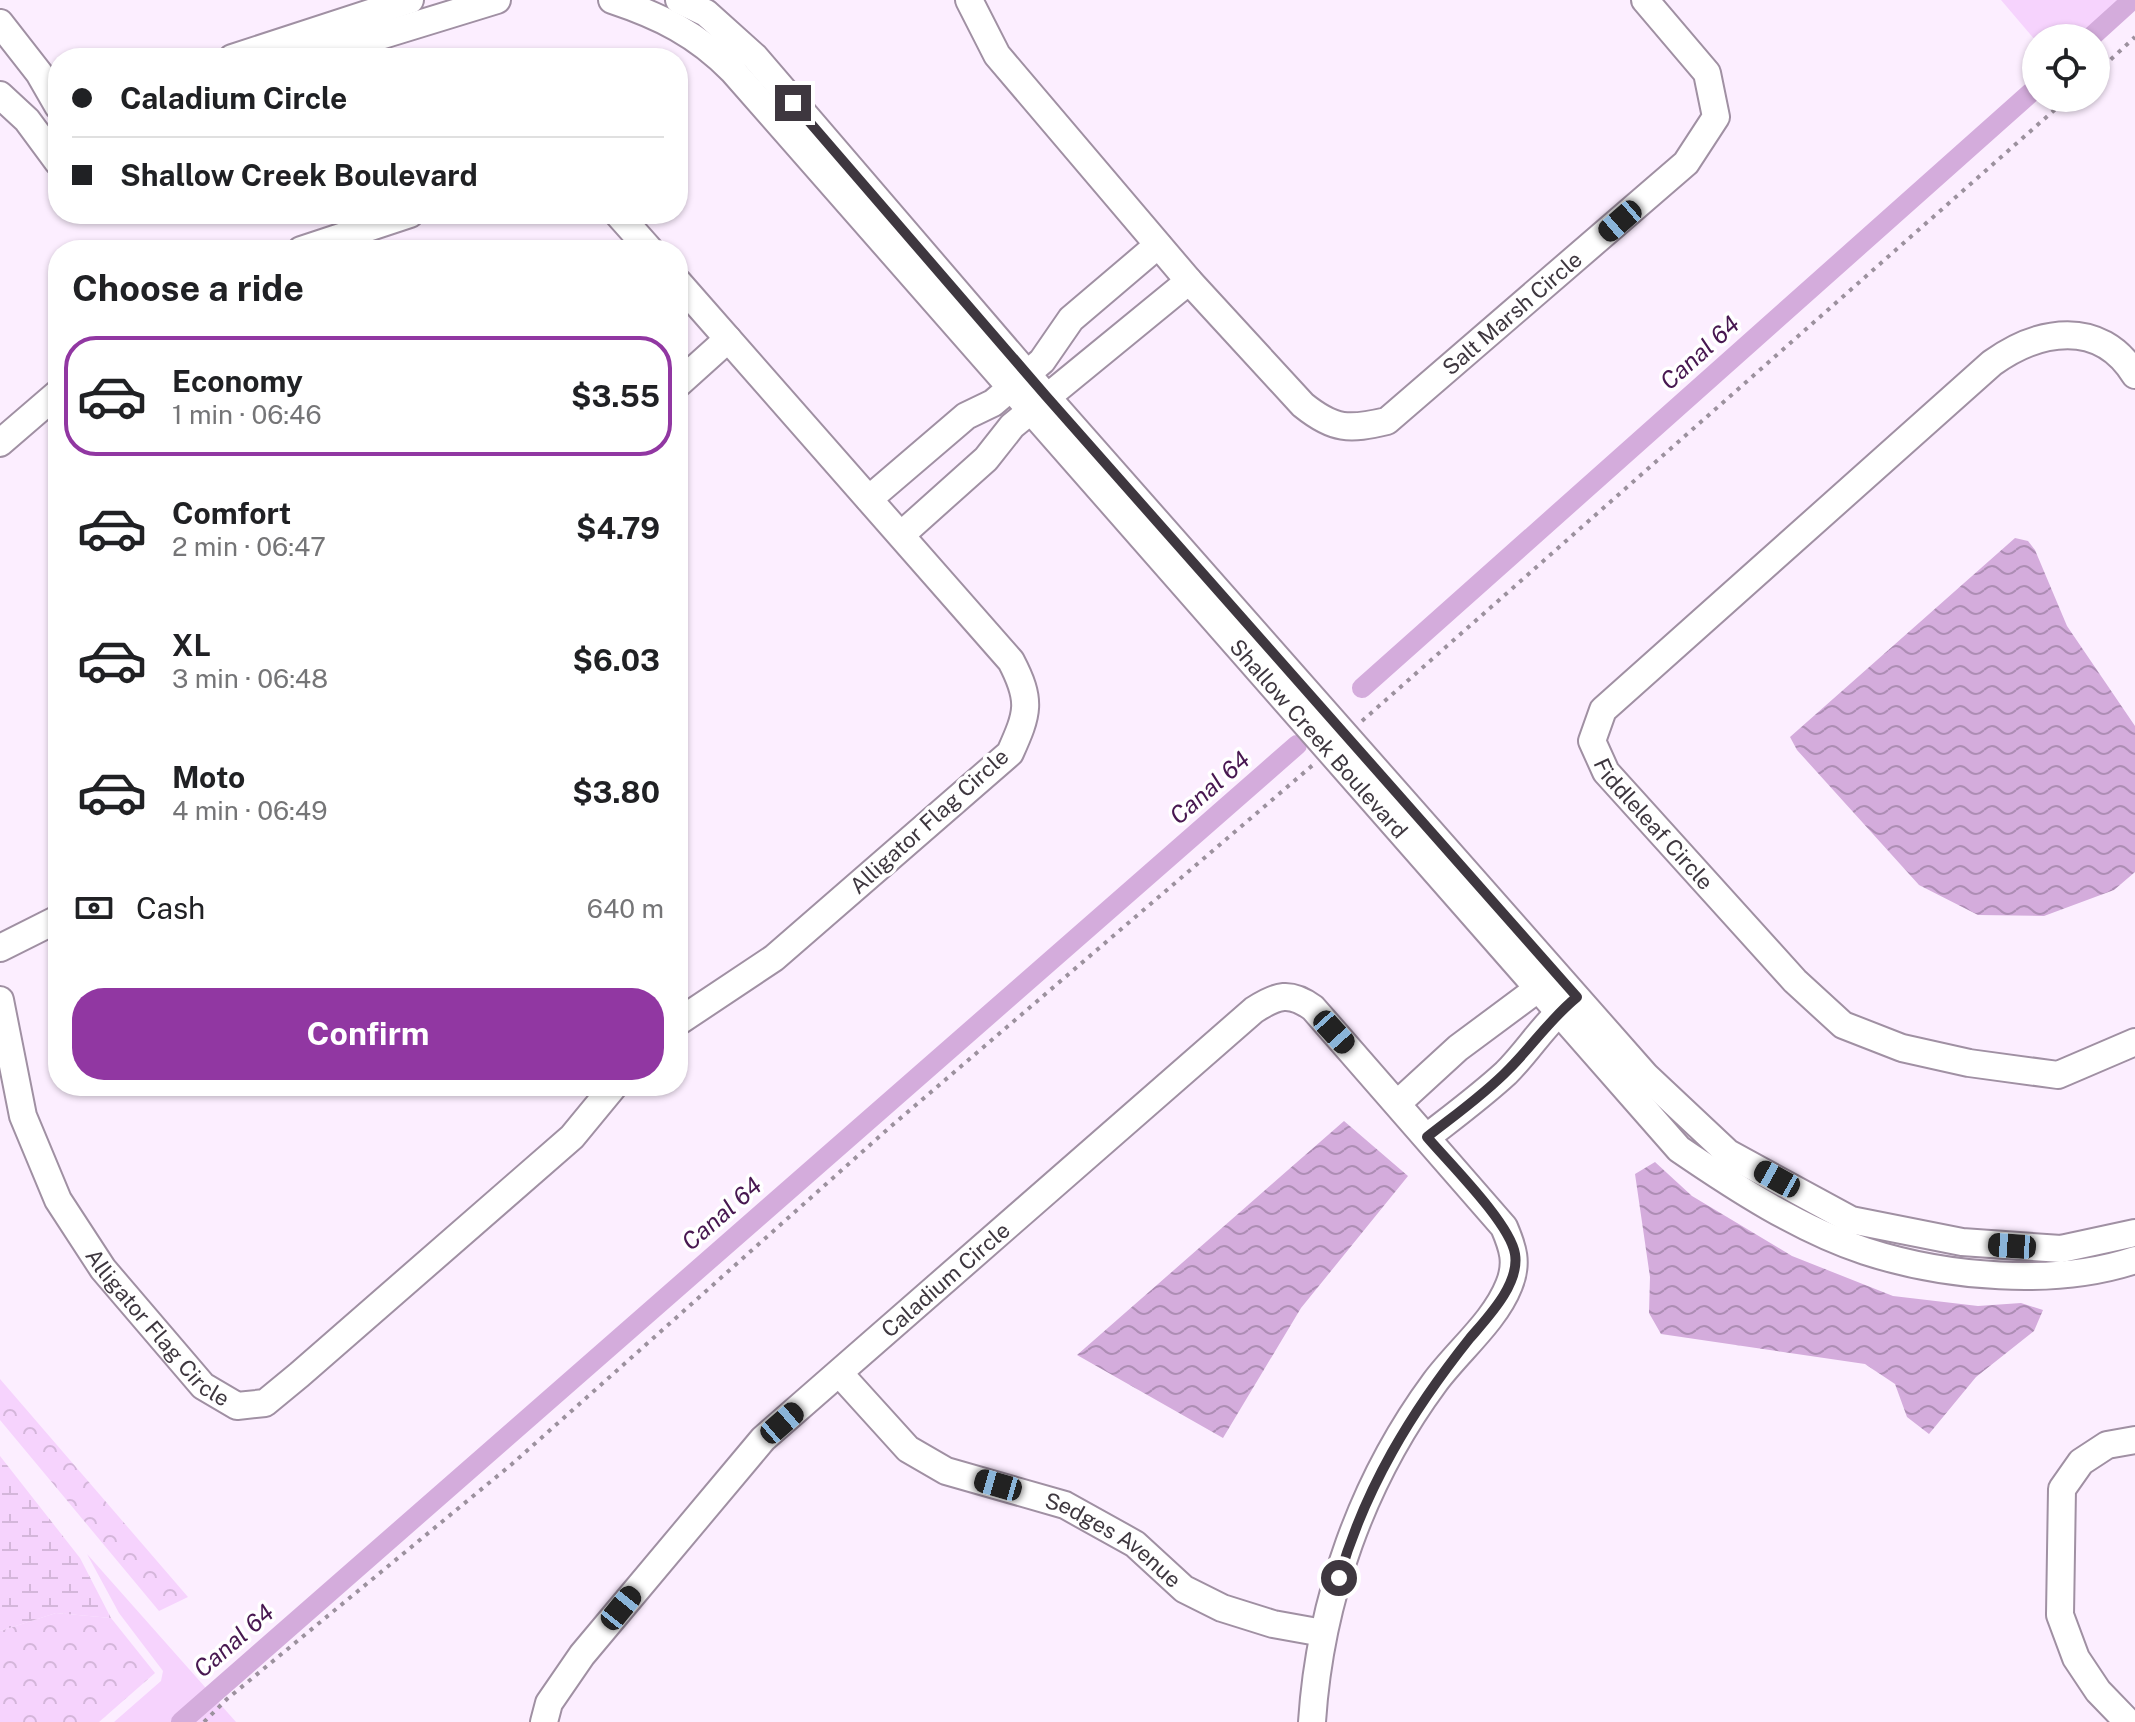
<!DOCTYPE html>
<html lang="en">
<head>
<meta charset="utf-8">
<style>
	:root { --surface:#fff; --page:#f2f2f2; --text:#202124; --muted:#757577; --line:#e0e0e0; --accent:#9137a2 }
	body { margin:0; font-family:"Public Sans",sans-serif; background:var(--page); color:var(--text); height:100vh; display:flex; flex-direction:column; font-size:30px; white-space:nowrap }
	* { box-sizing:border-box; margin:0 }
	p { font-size:26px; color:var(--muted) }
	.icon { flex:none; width:44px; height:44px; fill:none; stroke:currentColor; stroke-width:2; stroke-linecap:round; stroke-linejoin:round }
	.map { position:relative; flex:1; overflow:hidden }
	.details { position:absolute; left:48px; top:240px; width:640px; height:856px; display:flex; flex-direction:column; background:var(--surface); border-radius:32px; box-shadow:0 2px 6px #0004 }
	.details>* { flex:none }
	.guide { position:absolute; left:48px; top:48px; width:640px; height:176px; border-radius:32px; box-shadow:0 2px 6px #0004; display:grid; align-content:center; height:176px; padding:0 24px; background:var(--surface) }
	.controls { position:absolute; left:2022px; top:24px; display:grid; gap:16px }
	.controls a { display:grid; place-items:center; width:88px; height:88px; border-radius:50%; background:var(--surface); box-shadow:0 2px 6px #0004; font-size:40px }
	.end { position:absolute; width:36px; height:36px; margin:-18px; border:10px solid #3e373f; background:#fff; box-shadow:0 0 0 4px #fff }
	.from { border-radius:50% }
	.car { position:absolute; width:24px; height:48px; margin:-24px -12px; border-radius:10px; box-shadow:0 0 6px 2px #0007; background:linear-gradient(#222 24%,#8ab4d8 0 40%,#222 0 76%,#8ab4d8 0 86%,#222 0) }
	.guide b { display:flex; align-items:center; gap:28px; height:76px; font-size:30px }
	.guide b+b { border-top:2px solid var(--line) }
	.guide i { width:20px; height:20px; background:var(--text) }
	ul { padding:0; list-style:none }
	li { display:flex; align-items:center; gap:24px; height:120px; margin:0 16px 12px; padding:0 8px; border:4px solid transparent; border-radius:32px }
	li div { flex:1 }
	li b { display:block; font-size:30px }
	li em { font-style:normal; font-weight:700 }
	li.selected { border-color:var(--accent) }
	li>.icon { width:72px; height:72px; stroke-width:1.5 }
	h2 { padding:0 24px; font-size:36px; line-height:96px }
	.pay { display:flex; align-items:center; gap:20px; height:88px; padding:0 24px; font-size:30px }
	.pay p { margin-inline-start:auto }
	.button { display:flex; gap:16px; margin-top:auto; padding:16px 24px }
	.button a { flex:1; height:92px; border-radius:32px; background:var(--accent); color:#fff; font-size:32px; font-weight:700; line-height:92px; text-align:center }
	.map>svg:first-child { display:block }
	.grass { fill:#f6d3fd }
	.forest { fill:url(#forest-crowns) }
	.wetland { fill:url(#wetland-marsh) }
	.water { fill:url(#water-waves) }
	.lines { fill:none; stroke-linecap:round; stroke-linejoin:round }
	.canal { stroke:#d4acdc; stroke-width:20 }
	.minor-casing { stroke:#a090a3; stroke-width:30 }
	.path { stroke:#9c919e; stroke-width:4; stroke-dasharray:4 6; stroke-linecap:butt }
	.minor { stroke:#fff; stroke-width:26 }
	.route { stroke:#3e373f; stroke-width:10 }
	.labels { text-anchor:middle; stroke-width:7; stroke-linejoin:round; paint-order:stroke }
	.street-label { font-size:22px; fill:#3e373f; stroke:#fff }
	.water-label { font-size:24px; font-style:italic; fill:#471750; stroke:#fff }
</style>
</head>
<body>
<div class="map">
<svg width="2135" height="1722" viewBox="0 0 2135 1722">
	<defs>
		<pattern id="forest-crowns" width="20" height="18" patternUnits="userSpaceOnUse" patternTransform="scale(2)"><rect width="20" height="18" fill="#f6d3fd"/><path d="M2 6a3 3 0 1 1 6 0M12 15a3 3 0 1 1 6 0" fill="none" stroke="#d4b6da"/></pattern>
		<pattern id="wetland-marsh" width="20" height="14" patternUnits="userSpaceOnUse" patternTransform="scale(2)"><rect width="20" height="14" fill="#f6d3fd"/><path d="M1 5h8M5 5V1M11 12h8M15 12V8" fill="none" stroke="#d4b6da"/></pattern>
		<pattern id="water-waves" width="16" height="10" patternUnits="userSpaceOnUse" patternTransform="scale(2)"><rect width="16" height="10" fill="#d4acdc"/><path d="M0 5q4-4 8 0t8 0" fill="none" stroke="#ad8db4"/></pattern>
	</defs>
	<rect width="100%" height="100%" fill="#fceeff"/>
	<path class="grass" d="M2001,0h114l-36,38h-43v3z
		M87,1554l149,168h-122l47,-41 2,-10 -44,-58z"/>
	<path class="forest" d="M2115,0h20v9l-23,19 -17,-3 1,-8z
		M0,1379l188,218 -29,14 -159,-191z
		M56,1613l55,5 44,55 -56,49h-99v-91z"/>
	<path class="wetland" d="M0,1456l80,102 31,60 -55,-5 -56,18z"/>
	<path class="water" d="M2015,538l13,3 7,9 32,76 68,100v146l-21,18 -70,26 -66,-1 -59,-30 -122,-135 -7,-13z
		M1344,1121l64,55 -107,132 -78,130 -146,-83z
		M1655,1162l37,34 100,60 101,40 85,10 43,-3 22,7 -9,21 -58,46 -47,57 -22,-17 -12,-33 -30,-20 -204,-30 -12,-21 1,-36 -15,-103z"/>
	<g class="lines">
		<path class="canal" d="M2090,38l42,-38
			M1362,688l674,-600
			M181,1722l1116,-977"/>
		<g class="minor-casing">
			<g id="minor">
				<path id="s1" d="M612,0c48,16 85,34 121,71l946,1078c57,39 120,80 186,102 80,26 189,36 270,9"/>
				<path d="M679,0l27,13 49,44 291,339 600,680 82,77 123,67 111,22 99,7 74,-16"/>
				<path id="s2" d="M969,0l28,55 192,226 114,124c31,25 46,25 84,16l299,-258 30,-46 -9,-44 -62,-73"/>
				<path d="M0,23l39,50 19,33"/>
				<path d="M232,58l178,-58"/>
				<path d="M308,58l189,-58"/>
				<path d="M0,95l27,25 31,42"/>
				<path d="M618,214l32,36"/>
				<path d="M301,250l109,-36"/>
				<path d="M678,282l333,379c21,40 17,52 -1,92l-236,205 -96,64"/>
				<path id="s3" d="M2135,375c-35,-57 -97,-45 -143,-12l-389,347 -11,31 14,31 189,209 48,44 59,23 67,15 89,12 77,-33"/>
				<path d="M678,384l50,-45"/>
				<path d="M0,443l58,-50"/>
				<path d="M869,499l97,-83 27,-13 49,-42 29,-42 87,-74"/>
				<path d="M901,535l85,-76 26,-33 177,-145"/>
				<path d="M0,948l58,-29"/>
				<path id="s4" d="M0,1000l23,116 35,84 45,69 100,117 34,20 28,-3 34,-28 273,-238 42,-51"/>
				<path d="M1398,1103l60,-55 93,-69"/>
				<path d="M1427,1137c27,-21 54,-41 79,-64 23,-23 38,-49 63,-70"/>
				<path id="s5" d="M840,1374l68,75 38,22 119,34 70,39 49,45 38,19 51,16 50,9"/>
				<path id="s6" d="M544,1722l5,-19 33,-48 181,-216 491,-429c23,-15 36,-19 59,-2l191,219c9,21 14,36 5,58 -14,36 -51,66 -74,97 -73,99 -115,218 -123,340"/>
				<path d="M2128,1722l-30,-31 -22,-33 -16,-43 2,-126 19,-27 26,-17 28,-5"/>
			</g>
		</g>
		<path class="path" d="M2096,73l39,-36
			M1362,721l706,-623
			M204,1722l23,-23 285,-235 377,-336 425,-364"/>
		<use href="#minor" class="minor"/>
	</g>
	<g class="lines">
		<path class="route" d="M793,103l253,293 531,601c-27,22 -44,48 -68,72 -24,25 -54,46 -82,68 22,26 83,86 88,117 5,30 -27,63 -45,84 -59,74 -105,150 -131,240"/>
	</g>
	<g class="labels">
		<g class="street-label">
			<text dy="8" stroke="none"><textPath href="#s2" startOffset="782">Salt Marsh Circle</textPath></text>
			<text dy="8" stroke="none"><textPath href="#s1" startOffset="1030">Shallow Creek Boulevard</textPath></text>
			<text transform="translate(929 821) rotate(-42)" y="8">Alligator Flag Circle</text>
			<text dy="8" stroke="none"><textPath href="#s3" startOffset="822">Fiddleleaf Circle</textPath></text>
			<text dy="8" stroke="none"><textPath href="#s6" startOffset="602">Caladium Circle</textPath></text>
			<text dy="8" stroke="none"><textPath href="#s4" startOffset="372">Alligator Flag Circle</textPath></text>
			<text dy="8" stroke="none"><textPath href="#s5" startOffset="328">Sedges Avenue</textPath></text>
		</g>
		<g class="water-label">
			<text transform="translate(1700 353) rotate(-42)" y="8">Canal 64</text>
			<text transform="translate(1210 788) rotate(-41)" y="8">Canal 64</text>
			<text transform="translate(722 1214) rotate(-41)" y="8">Canal 64</text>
			<text transform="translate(234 1641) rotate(-41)" y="8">Canal 64</text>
		</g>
	</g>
</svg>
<div class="controls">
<a><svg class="icon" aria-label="locate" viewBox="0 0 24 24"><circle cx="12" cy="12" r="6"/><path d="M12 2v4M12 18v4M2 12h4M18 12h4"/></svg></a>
</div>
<i class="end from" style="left:1339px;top:1578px"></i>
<i class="end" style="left:793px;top:103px"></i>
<i class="car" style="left:1620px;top:221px;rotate:229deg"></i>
<i class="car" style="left:1334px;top:1032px;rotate:138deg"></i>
<i class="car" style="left:1777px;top:1179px;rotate:299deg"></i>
<i class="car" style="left:2012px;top:1246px;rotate:274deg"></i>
<i class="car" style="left:782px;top:1423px;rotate:49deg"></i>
<i class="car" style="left:998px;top:1485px;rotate:286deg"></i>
<i class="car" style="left:621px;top:1608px;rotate:39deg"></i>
<div class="guide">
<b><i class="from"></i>Caladium Circle</b>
<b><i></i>Shallow Creek Boulevard</b>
</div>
<section class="details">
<h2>Choose a ride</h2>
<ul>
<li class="selected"><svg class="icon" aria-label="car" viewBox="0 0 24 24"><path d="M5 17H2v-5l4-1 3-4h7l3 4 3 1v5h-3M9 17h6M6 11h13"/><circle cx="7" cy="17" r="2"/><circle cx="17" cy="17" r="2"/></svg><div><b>Economy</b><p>1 min · 06:46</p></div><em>$3.55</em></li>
<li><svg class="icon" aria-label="car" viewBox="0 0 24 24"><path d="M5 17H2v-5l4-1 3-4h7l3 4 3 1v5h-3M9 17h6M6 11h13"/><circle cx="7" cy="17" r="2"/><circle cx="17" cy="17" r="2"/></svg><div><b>Comfort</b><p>2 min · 06:47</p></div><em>$4.79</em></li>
<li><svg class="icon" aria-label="car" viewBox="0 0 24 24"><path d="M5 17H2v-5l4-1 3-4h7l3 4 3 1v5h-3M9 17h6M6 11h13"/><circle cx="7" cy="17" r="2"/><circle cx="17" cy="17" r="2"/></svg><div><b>XL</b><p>3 min · 06:48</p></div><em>$6.03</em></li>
<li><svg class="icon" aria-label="car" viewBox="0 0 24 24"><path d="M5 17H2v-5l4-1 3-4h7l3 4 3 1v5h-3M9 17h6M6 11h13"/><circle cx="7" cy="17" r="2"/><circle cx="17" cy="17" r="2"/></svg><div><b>Moto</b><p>4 min · 06:49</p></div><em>$3.80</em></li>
</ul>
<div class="pay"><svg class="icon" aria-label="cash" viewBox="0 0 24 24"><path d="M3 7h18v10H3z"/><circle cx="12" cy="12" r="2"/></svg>Cash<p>640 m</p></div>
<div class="button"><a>Confirm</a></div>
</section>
</div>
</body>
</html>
